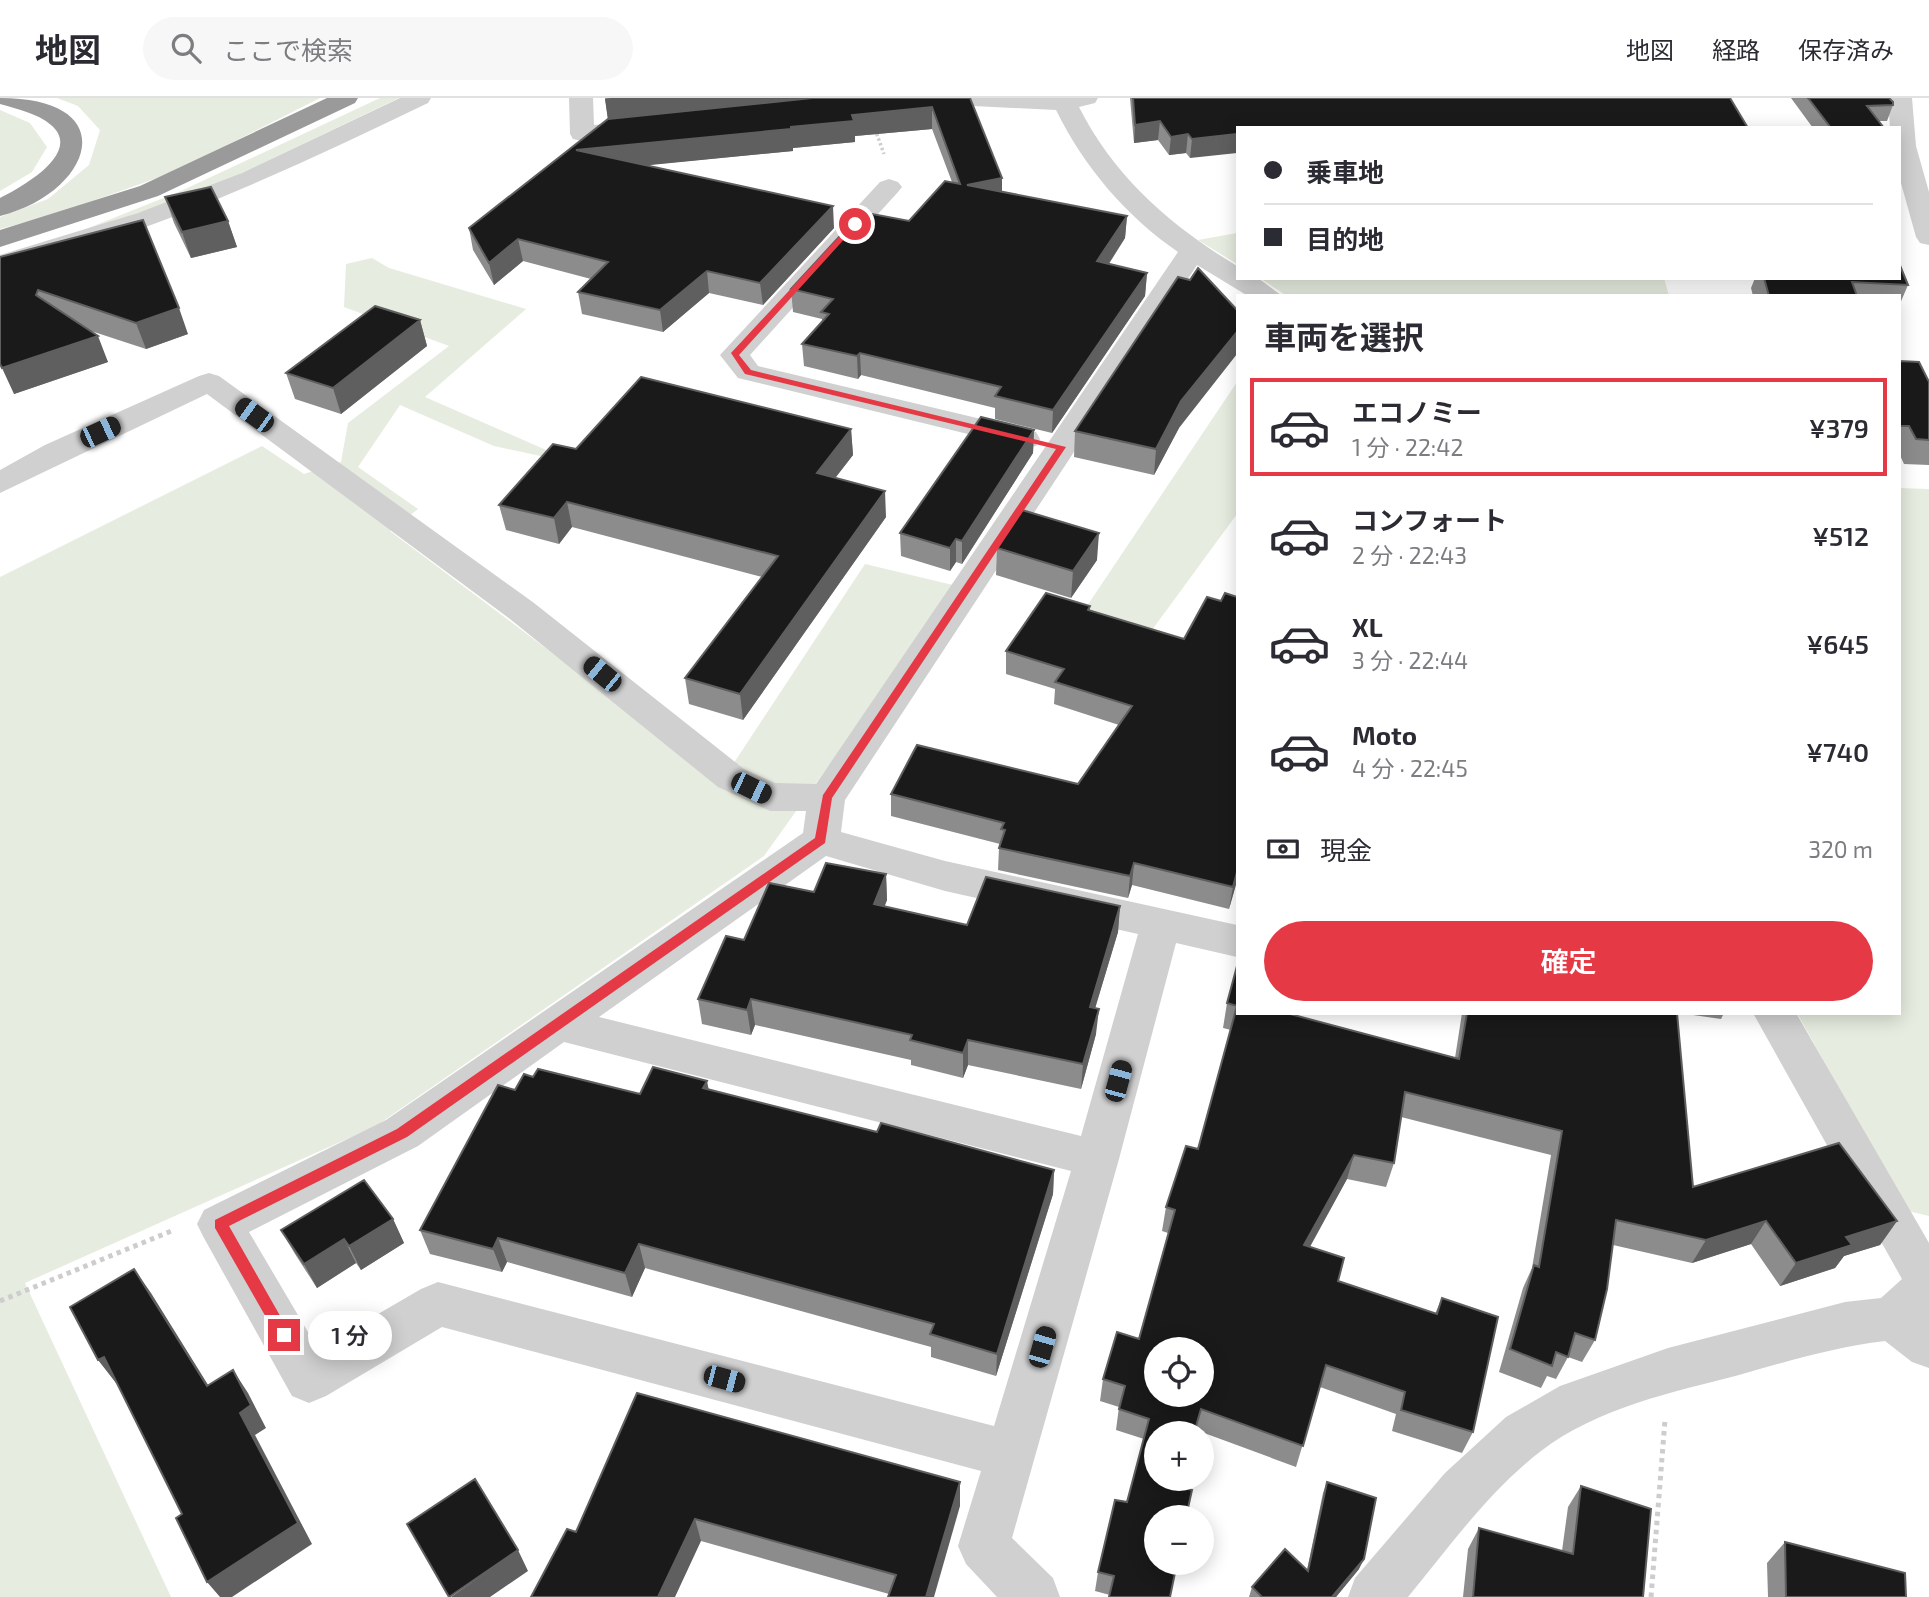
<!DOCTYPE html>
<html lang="ja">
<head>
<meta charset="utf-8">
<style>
	:root { --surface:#fff; --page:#f7f7f7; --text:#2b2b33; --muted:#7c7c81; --line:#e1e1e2; --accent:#e63946 }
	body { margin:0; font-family:"Exo 2","Noto Sans JP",sans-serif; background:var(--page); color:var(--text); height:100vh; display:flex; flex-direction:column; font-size:26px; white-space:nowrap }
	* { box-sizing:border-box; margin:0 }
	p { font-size:23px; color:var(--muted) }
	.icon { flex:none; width:38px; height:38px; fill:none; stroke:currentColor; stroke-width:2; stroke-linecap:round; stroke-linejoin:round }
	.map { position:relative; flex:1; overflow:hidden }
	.drawer { position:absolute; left:1236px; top:196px; width:665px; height:721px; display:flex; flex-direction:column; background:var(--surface); border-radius:0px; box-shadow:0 4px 18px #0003 }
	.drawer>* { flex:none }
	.banner { position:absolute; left:1236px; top:28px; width:665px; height:154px; border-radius:0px; box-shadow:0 4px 18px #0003; display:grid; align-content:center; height:154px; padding:0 28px; background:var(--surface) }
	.tools { position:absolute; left:1144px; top:1239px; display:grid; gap:14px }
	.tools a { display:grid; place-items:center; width:70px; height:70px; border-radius:50%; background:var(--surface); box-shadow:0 4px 18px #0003; font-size:35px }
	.end { position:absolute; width:32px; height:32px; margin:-16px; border:9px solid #e63946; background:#fff; box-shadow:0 0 0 4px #fff }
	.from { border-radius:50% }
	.bubble { position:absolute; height:49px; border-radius:24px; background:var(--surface); box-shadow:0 4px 18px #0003; font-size:23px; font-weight:600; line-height:49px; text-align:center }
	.car { position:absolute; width:21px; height:42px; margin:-21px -10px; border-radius:9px; box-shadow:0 0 5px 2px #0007; background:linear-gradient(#222 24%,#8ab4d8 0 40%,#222 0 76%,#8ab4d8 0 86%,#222 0) }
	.banner b { display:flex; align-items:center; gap:24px; height:66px; font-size:26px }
	.banner b+b { border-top:2px solid var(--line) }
	.banner i { width:18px; height:18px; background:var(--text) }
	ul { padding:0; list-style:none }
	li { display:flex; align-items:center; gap:21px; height:98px; margin:0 14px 10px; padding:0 14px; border:4px solid transparent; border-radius:0px }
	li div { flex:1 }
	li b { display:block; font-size:26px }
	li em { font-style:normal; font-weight:600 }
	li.active { border-color:var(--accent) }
	li>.icon { width:63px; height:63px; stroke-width:1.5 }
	h2 { padding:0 28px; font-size:32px; line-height:84px }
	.pay { display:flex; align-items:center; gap:18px; height:77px; padding:0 28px; font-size:26px }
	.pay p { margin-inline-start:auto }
	.action { display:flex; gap:14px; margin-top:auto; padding:14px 28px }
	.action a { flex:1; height:80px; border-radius:42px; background:var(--accent); color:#fff; font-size:28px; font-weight:600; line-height:80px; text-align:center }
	header { display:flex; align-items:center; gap:42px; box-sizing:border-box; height:98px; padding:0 35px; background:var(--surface); border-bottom:2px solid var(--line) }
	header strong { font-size:33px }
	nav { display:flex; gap:38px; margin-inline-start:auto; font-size:24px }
	.search { width:490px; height:63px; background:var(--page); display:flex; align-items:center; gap:18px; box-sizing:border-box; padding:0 24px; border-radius:38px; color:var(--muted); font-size:26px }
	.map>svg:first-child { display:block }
	.green { fill:#e6ecdf }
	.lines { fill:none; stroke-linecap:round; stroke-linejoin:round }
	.path-far1 { stroke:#cdcdcd; stroke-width:3.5; stroke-dasharray:2.5 2.5; stroke-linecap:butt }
	.path { stroke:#cdcdcd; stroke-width:5; stroke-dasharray:4.5 4.5; stroke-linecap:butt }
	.minor { fill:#d0d0d0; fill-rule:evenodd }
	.highway { fill:#9a9a9a; fill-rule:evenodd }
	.wall { fill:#8c8c8c }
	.shaded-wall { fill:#5f5f5f }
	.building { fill:#1a1a1a; stroke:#5f5f5f; stroke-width:2; fill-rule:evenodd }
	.route { fill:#e63946 }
</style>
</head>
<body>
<header>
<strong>地図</strong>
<div class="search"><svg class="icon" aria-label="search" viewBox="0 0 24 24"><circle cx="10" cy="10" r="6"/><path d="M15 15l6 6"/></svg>ここで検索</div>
<nav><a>地図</a><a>経路</a><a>保存済み</a></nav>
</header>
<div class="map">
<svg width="1929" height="1499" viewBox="0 0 1929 1499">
	<rect width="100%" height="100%" fill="#fff"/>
	<path class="green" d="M57,0h263l-146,74 -118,42 -56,15v-12l48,-18 41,-34 11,-35 -22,-24z
		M380,0h19l-201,96 -122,39 105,-42z
		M0,12l30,13 17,24 -15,25 -32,19z
		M1237,135v31l-39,-24z
		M372,160l17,10 137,41 -101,88 153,67 -84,-18 -94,-41 -42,62 60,42 -28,22 332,250 143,-217 92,22 -193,270 -388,270 -351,157 146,314h-171v-1020l262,-131 42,28 37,-12 7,-39 101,-77 -105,-39 2,-43z
		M1260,180h404l5,18h-382z
		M1237,284v132l-85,116 -67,-21z
		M1899,390l30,1v727l-21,-5 -111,-198h102z"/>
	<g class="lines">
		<path class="path-far1" d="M875,31l9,25"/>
		<path class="path" d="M0,1203l174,-71
			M1651,1499l14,-177"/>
		<path class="minor" d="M400,0h31l-3,5c-139,67 -278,132 -428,169v-17l138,-42 104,-40z
			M569,0h24l1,27 49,-5 9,2 3,5 -3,5 -9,2 -61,7 -9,-2 -3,-5z
			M942,0h156l-3,5 -16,4c35,70 92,119 158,159v12h21l24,18h-34l-51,-31 -352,535 -4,32 104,29 292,64v32l-61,-14 -57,216 -107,379 41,40 7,19h-63l-31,-33 -8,-18 23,-75 -539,-144 -116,69 -17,7 -17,-7 -88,-158 -7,-14 7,-14 182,-90 417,-287 3,-22h-36l-52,-24 -208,-168 -303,-225 -207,99v-23l45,-25 154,-69 10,-3 10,3 315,227 210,166 31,14 41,1 362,-532c-52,-36 -94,-85 -122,-142l-102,-5 -9,-2zM826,758l119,35 193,43 -57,202 -482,-119zM564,944l507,129 -77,255 -556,-144 -17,7 -103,60 -69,-117 169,-86z
			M1888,0h24l4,48 13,46v53l-9,-2 -4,-6 -17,-61v-48h-9z
			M889,81l9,3 4,5 -4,5 -148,163 8,11 278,66 4,7 -4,7 -11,2 -287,-70 -18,-23 160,-173z
			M1753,915h43l133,230v125l-17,-6 -27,-21c-50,6 -97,20 -146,34 -66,17 -142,33 -198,76 -52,40 -92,96 -133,146h-60l7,-19 90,-105 61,-56 54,-31 108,-38 177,-46 36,-4 21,-19z"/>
		<path class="highway" d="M0,0c126,0 92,95 0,118v-18c20,-10 84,-45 51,-73 -14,-12 -34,-16 -51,-21z
			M327,0h31l-3,5 -197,93 -158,51v-17l140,-44z"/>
	</g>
	<path class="wall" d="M605,0h365l32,94 125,24 -2,22 -16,26 38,9 -2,23 -93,137 -57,-14v-11l-134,-33 -3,4 -54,-13 -2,-22 20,-23v-2l-29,-7 -2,-23 118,-68 43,-39 -20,-53 -77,7v6l-62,6v3l-147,14 188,63 -71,77 -54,-12 -46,39 -81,-18 -4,-22 13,-13 -68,-18 -29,24 -21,-35 -4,-22 139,-109z
		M1130,0h600l-493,30 -47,30 -4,-5 -17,2 -11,-15 -24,3z
		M1791,0h98l4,7 -6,16h-8l5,7h-71z
		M165,99l63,24 9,26 -46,11 -17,-35z
		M0,159l188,77 -42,15 -58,-19 20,32 -94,32z
		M1755,180h144l9,7 -9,21v-10h-146l-2,-8z
		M420,222l7,26 -86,68 -46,-15 -9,-26z
		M1899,263l30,21v83l-25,-1 -5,-11z
		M1179,330l-25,47 -80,-18 1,-26z
		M851,331l2,26 -18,23 51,39 -143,203 -54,-16 -4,-26 77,-101 -190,-50 -13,17 -53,-14 -7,-25 77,-56z
		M1034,332l-1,23 -71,111 -6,-2 -6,9 -49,-15 -1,-23z
		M997,450l100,12 -26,38 -75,-23z
		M1237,499v284l-8,28 -97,-24 -4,13 -130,-28 1,-22 1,-4 -109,-28v-22l187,-10 41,-59 -65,-21 1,-15 -49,-15v-23l84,-45v4l94,29 37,-38z
		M886,776l1,26 -3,6 83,19 153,-19 -2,26 -23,76 1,26 -15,55 -113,-24 -5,13 -52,-13v-5l-156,-35 -4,10 -49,-11 -4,-25 46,-59 70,-48z
		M1227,905l63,11 165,44 7,-45h215l16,174 204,34 -17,24 -36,11 -9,12 -55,18 -29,-42 -59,19 -79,-18 -18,95 -13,22 -14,-5 -12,22 -9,-3 -6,12 -42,-16 24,-84 9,-20 19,-113 -150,-38 -7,46 -8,24 -39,-8 -37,68 28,34 97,33 7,-16 31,134 -11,21 -70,-22 4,-17 -76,-27 -24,80 -100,-37 -1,3h-38l-47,162 -15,-4 3,-19 29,-70 17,-63 -28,-9 3,-23 -19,-6 3,-22 36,-40 29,-106 -6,-2 4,-24 32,-58 33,-119 -8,-2z
		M1679,915h45l-3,6z
		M515,992l125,4 69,-4 168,42 177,38 -1,24 -57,182 -65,-19v-10l-286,-79 -13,29 -125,-35 -5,10 -72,-18 -10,-24z
		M393,1121l11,24 -43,27 -5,-7 -39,25 -22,-34 -14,-24z
		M960,1384v24l-71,88 -188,-53 -125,-9z
		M1327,1384l32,87 -23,28h-87l3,-10 55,-17 16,-77z
		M1581,1388l62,111h-180l5,-48 11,-21 83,23 6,-44z
		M1785,1444l121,55h-138l-1,-34z"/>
	<path class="shaded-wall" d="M611,0h201l-204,22 -3,-21z
		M932,9v22l-77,7v6l-62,6v3l-213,21 -4,-22 215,-23 61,-12z
		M1160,23l-2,19 -24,3 1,-18z
		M1188,36l-2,19 -17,2 2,-18z
		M1237,36v19l-47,5 2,-19z
		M1002,80v21l-35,-14z
		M833,108l1,22 -71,77 -3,-22z
		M1127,118l-2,22 -29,45 1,-22z
		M228,123l9,26 -46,11 -9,-26z
		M518,141l5,22 -29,24 -5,-22z
		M707,173l2,22 -46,39 -3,-22z
		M1147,175l-2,23 -93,137 1,-23z
		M179,210l9,26 -42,15 -10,-26z
		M420,222l7,26 -86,68 -8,-26z
		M1237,234v22l-58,74 -25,47 2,-26 25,-48z
		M98,238l10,26 -94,32 -12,-26z
		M860,255l1,22 -3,4 -1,-23z
		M851,331l2,26 -34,44 -2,-26z
		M1034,332l-1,23 -71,111v-23z
		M885,393l1,26 -143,203 -3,-26z
		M567,404l5,25 -13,17 -5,-26z
		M1099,435l-2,27 -26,38 2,-27z
		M956,441v23l-6,9v-23z
		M1134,765l-2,22 -4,13 2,-22z
		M1237,774v9l-8,28 4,-22z
		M886,776l1,26 -11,30 -2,-26z
		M1120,808l-2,26 -30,100 2,-25z
		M751,901l4,26 -4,10 -4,-25z
		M1099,911l-3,25 -15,55 2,-25z
		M968,942v25l-5,13v-25z
		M707,983l5,25 -9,-18z
		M1354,1057l-7,24 -49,89 6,-23z
		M1054,1072l-1,24 -57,182 1,-22z
		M393,1121l11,24 -43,27 -12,-24z
		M1766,1123l-15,23 -59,19 14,-23z
		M1897,1123l-17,24 -36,11 -9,12 -55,18 16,-23 50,-26z
		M498,1140l9,24 -5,10 -9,-23z
		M344,1141l12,24 -39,25 -13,-24z
		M639,1146l6,24 -13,29 -7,-24z
		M134,1171l17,24 72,116 -16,-23z
		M104,1259l18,22 -6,4 -18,-23z
		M233,1272l15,23 18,35 -11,7 57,109 -80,53h-12l-13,-15 33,-169z
		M960,1384v24l-26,91h-8z
		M695,1421l6,22 -26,56h-17z
		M518,1452l10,21 -38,26h-39z
		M1364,1461l-5,10 -23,28h-4z"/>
	<path class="building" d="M812,0h158l32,80 -35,7 160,31 -30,45 50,12 -94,137 -58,-14 6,-9 -141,-34 -3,3 -55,-12 27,-30 -8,-2 12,-13 -42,-10 71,-77 47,9 36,-40 15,3 -28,-77 -80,8 2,6 -63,6v2l-215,21 257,56 -73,77 -53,-12 -47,39 -82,-18 30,-30 -90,-23 -29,24 -20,-35 139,-109z
		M1133,0h597l18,30h-511v6l-45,5 -4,-5 -17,3 -11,-16 -25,4z
		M1808,0h81l4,4v3l-26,1 17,22h-53z
		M211,89l17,34 -46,11 -17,-35z
		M143,122l36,88 -43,15 -98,-33 -2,5 62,41 -96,32 -2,-4v-107z
		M1899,165l9,22 -56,-3 5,14h-88l-5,-18h135z
		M1198,170l39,42v22l-56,69 -25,48 -81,-18 103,-154 12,3z
		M375,208l45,14 -87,68 -47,-15z
		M1899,263l20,1 10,20v58l-13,-1 -7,-13h-10z
		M641,279l210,52 -34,44 68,18 -145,203 -55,-16 93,-122 -211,-54 -13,16 -55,-13 54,-61 23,5z
		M981,319l53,13 -72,111 -6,-2 -6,9 -50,-15z
		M1022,412l77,23 -26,38 -76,-23z
		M1046,495l44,13 -2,4 96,29 23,-42 14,4 4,-8 12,4v275l-4,15 -99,-24 -4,13 -131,-28 6,-18 -4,-1 3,-6 -113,-29 26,-49 161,39 54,-78 -77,-24 9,-13 -58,-18z
		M826,765l60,11 -12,30 93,21 19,-48 134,29 -30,101 9,2 -16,55 -115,-24 -5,13 -53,-13 2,-5 -161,-36 -4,11 -49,-11 28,-63 18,4 25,-57 45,9z
		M1237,868v40l-10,-3z
		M1237,908v7h53v1l169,45 8,-46h210l16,174 146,-44 58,78 -51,16 6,8 -56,18 -30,-42 -60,19 -90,-20 -9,69 -12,51 -20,-7 -7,24 -12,-5 -4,14 -42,-17 24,-84 5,2 23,-136 -157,-39 -11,71 -40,-8 -50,90 40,13 -6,23 99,33 5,-16 56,19 -25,115 -72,-22 4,-18 -79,-27 -23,81 -102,-37 -7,24h-37v46h25l-2,8 12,3 -6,27h-29v46h20l-7,34h-61l5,-21 -16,-4 17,-72 12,2 22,-83 -30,-10 6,-23 -22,-7 14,-47 22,7 36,-129 -9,-3 20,-61 12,3zM1157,1251h45v46h-45z
		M653,969l54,14 -4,7 174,44 4,-9 173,47 -57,184 -67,-20 4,-10 -295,-80 -14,29 -127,-35 -5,11 -73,-19 78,-145 17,5 9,-16 9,3 5,-8 102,25z
		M364,1082l29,39 -44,27 -5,-7 -40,25 -23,-34z
		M134,1171l73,117 26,-16 18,35 -11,8 58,110 -91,59 -31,-64 6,-4 -78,-157 -6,3 -28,-53z
		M637,1295l323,89 -34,115h-38l8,-22 -201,-56 -37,78h-127l36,-68 9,3z
		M475,1381l43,71 -69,47 -42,-73z
		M1327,1384l49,16 -12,61 -32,38h-70l-10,-10 33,-38 23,22z
		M1581,1388l70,23 -8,88h-170l6,-69 94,26z
		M1785,1444l120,31 1,24h-120z"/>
	<path class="route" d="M852,125l6,1 -119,131 12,15 315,77 -234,351 -7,45 -418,294 -178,89 62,109 -7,7 -5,-2 -64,-112v-8l182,-91 418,-291 8,-43 233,-346 -311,-75 -14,-21z"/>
</svg>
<div class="tools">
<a><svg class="icon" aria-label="locate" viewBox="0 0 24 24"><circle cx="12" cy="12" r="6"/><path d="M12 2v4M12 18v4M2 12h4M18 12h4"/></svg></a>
<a>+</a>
<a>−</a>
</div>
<i class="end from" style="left:855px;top:126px"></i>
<i class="end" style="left:284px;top:1237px"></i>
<div class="bubble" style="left:308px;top:1213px;width:84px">1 分</div>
<i class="car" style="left:254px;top:317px;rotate:306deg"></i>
<i class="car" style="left:100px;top:334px;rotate:65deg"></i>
<i class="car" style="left:602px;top:576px;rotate:309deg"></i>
<i class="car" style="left:751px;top:690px;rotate:116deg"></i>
<i class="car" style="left:1118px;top:983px;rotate:15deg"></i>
<i class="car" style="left:1042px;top:1249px;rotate:16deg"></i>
<i class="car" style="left:724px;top:1281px;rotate:105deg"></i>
<div class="banner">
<b><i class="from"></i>乗車地</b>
<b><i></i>目的地</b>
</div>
<section class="drawer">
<h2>車両を選択</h2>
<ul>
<li class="active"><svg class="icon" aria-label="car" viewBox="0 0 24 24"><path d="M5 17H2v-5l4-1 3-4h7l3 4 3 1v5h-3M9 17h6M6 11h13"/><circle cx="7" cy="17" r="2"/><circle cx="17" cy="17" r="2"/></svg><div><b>エコノミー</b><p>1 分 · 22:42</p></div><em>¥379</em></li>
<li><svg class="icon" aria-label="car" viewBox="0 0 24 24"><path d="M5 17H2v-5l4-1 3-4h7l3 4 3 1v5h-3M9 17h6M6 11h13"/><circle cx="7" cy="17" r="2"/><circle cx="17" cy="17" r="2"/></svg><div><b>コンフォート</b><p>2 分 · 22:43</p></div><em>¥512</em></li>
<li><svg class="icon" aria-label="car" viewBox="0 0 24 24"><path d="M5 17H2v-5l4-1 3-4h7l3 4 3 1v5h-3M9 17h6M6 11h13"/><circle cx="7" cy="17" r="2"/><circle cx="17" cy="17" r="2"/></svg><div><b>XL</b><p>3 分 · 22:44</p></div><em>¥645</em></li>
<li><svg class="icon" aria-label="car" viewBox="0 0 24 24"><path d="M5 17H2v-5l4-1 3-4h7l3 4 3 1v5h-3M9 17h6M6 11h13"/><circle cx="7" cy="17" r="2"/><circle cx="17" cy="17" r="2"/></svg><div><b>Moto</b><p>4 分 · 22:45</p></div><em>¥740</em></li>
</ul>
<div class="pay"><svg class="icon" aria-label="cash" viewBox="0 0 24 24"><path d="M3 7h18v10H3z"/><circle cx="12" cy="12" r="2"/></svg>現金<p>320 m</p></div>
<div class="action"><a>確定</a></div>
</section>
</div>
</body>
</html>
